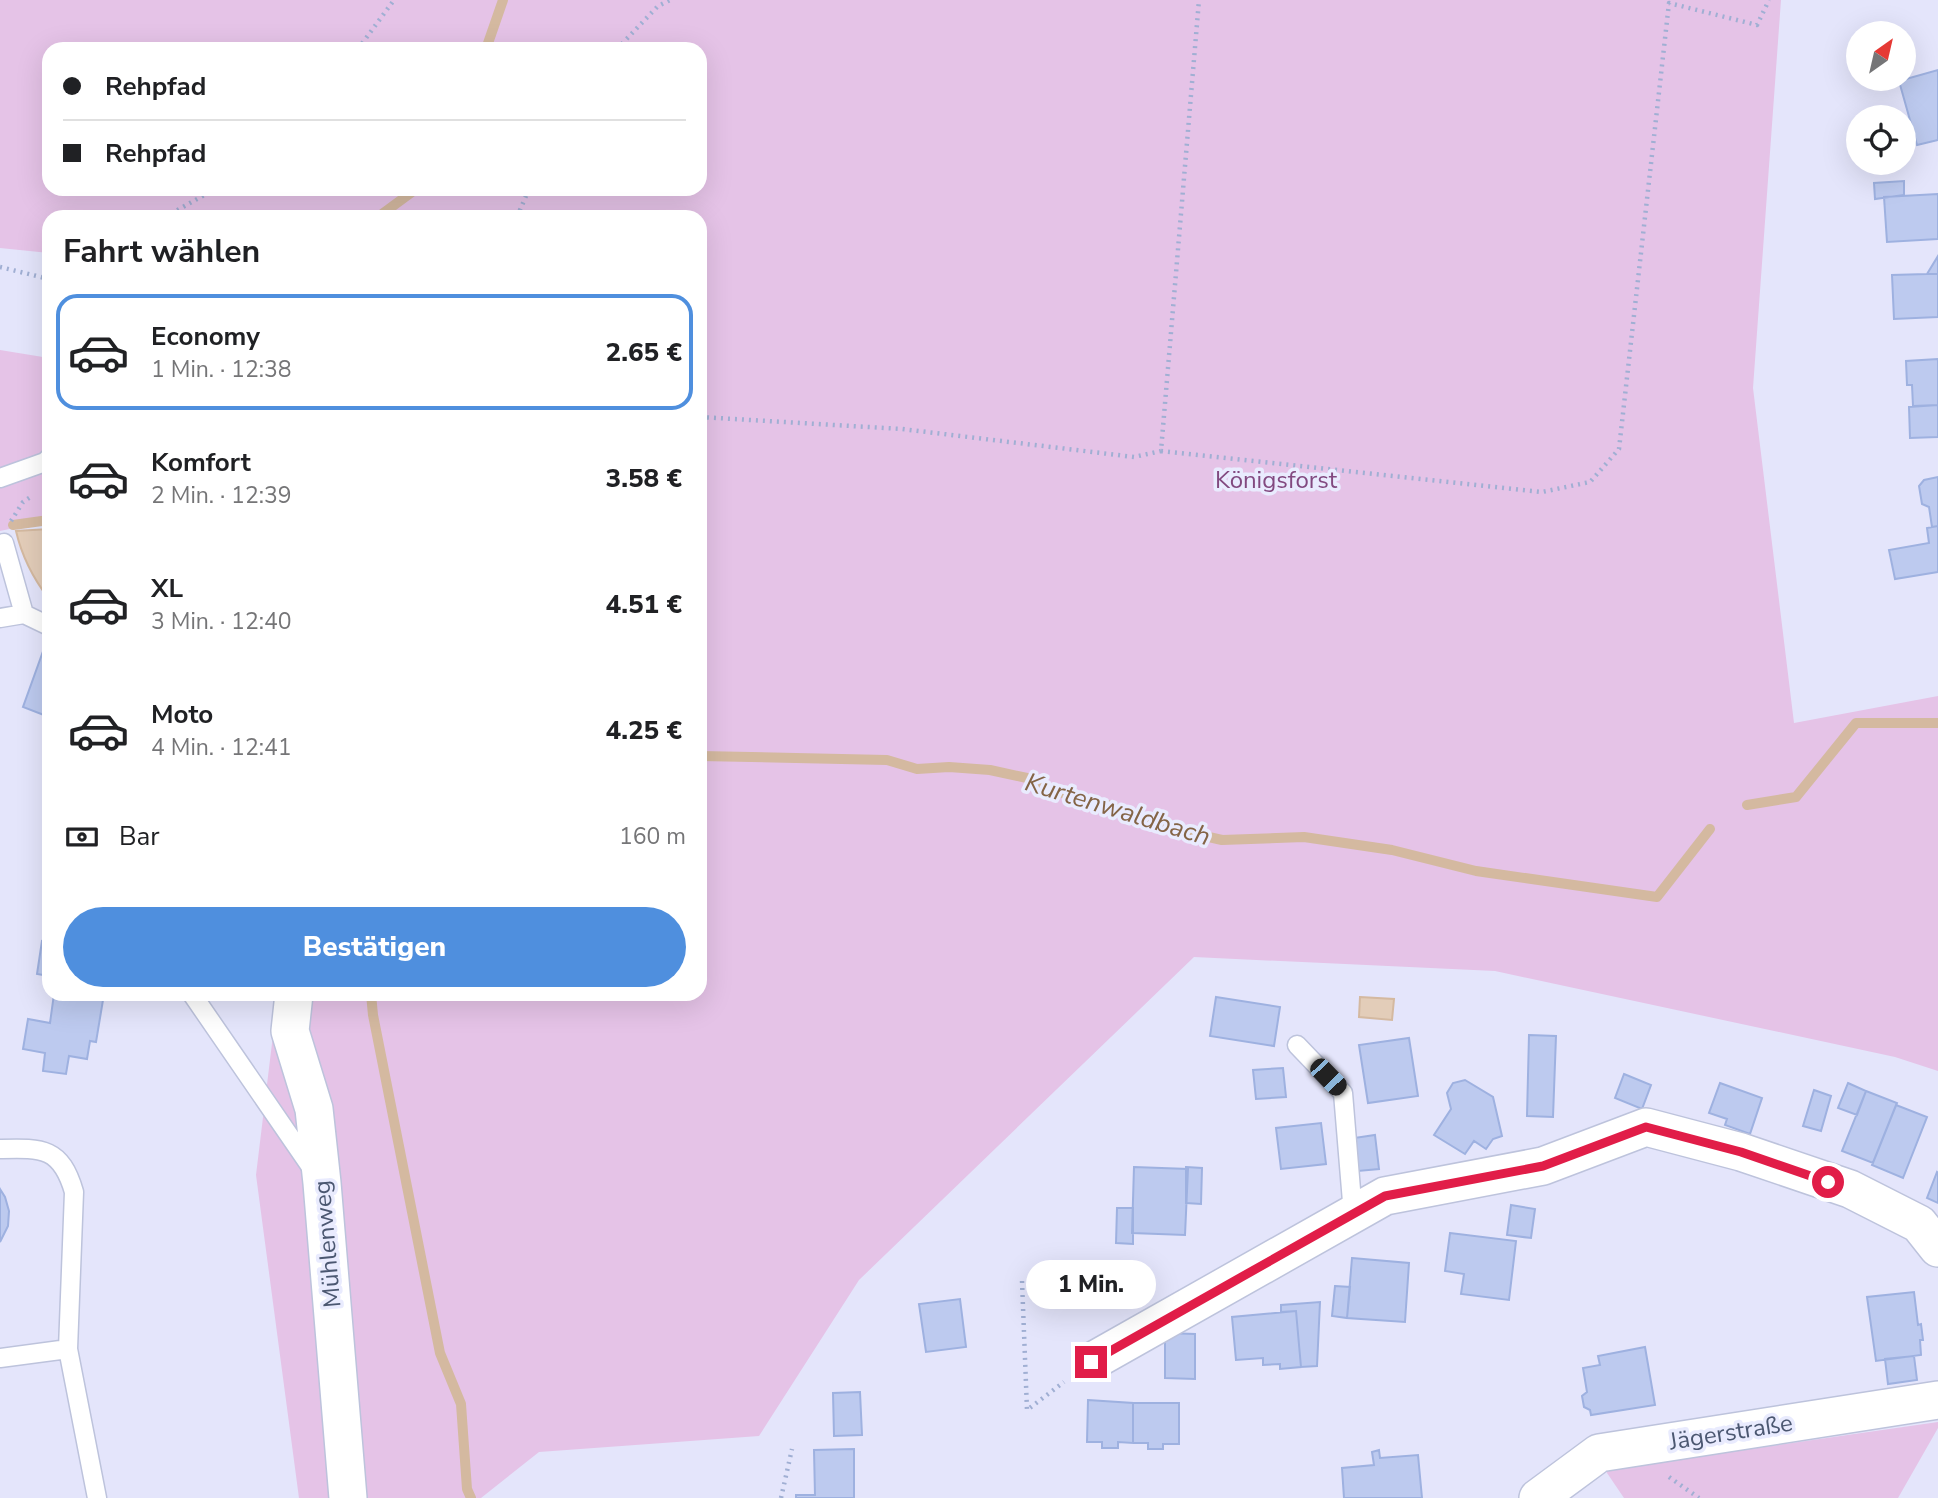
<!DOCTYPE html>
<html lang="de">
<head>
<meta charset="utf-8">
<style>
	:root { --surface:#fff; --page:#f2f2f2; --text:#202124; --muted:#757577; --line:#e0e0e0; --accent:#4f8fde }
	body { margin:0; font-family:"Nunito Sans",sans-serif; background:var(--page); color:var(--text); height:100vh; display:flex; flex-direction:column; font-size:26px; white-space:nowrap }
	* { box-sizing:border-box; margin:0 }
	p { font-size:23px; color:var(--muted) }
	.icon { flex:none; width:38px; height:38px; fill:none; stroke:currentColor; stroke-width:2; stroke-linecap:round; stroke-linejoin:round }
	.map { position:relative; flex:1; overflow:hidden }
	.sheet { position:absolute; left:42px; top:210px; width:665px; height:791px; display:flex; flex-direction:column; background:var(--surface); border-radius:21px; box-shadow:0 7px 28px #0002 }
	.sheet>* { flex:none }
	.guide { position:absolute; left:42px; top:42px; width:665px; height:154px; border-radius:21px; box-shadow:0 7px 28px #0002; display:grid; align-content:center; height:154px; padding:0 21px; background:var(--surface) }
	.needle { width:46px; rotate:34deg }
	.controls { position:absolute; left:1846px; top:21px; display:grid; gap:14px }
	.controls a { display:grid; place-items:center; width:70px; height:70px; border-radius:50%; background:var(--surface); box-shadow:0 7px 28px #0002; font-size:35px }
	.end { position:absolute; width:32px; height:32px; margin:-16px; border:9px solid #e11d48; background:#fff; box-shadow:0 0 0 4px #fff }
	.from { border-radius:50% }
	.bubble { position:absolute; height:49px; border-radius:24px; background:var(--surface); box-shadow:0 7px 28px #0002; font-size:23px; font-weight:800; line-height:49px; text-align:center }
	.car { position:absolute; width:21px; height:42px; margin:-21px -10px; border-radius:9px; box-shadow:0 0 5px 2px #0007; background:linear-gradient(#222 24%,#8ab4d8 0 40%,#222 0 76%,#8ab4d8 0 86%,#222 0) }
	.guide b { display:flex; align-items:center; gap:24px; height:66px; font-size:26px }
	.guide b+b { border-top:2px solid var(--line) }
	.guide i { width:18px; height:18px; background:var(--text) }
	ul { padding:0; list-style:none }
	li { display:flex; align-items:center; gap:21px; height:116px; margin:0 14px 10px; padding:0 7px; border:4px solid transparent; border-radius:21px }
	li div { flex:1 }
	li b { display:block; font-size:26px }
	li em { font-style:normal; font-weight:800 }
	li.on { border-color:var(--accent) }
	li>.icon { width:63px; height:63px; stroke-width:1.5 }
	h2 { padding:0 21px; font-size:32px; line-height:84px }
	.pay { display:flex; align-items:center; gap:18px; height:77px; padding:0 21px; font-size:26px }
	.pay p { margin-inline-start:auto }
	.primary-button { display:flex; gap:14px; margin-top:auto; padding:14px 21px }
	.primary-button a { flex:1; height:80px; border-radius:42px; background:var(--accent); color:#fff; font-size:28px; font-weight:800; line-height:80px; text-align:center }
	.map>svg:first-child { display:block }
	.green { fill:#e5c3e7; fill-rule:evenodd }
	.water { fill:#e3cdb9; stroke:#d4b9a0; stroke-width:2 }
	.lines { fill:none; stroke-linecap:round; stroke-linejoin:round }
	.stream { stroke:#d4b9a0; stroke-width:10 }
	.building { fill:#bdcaef; stroke:#9eb1e0; stroke-width:2 }
	.service-casing { stroke:#bdc3dc; stroke-width:21 }
	.minor-casing { stroke:#bdc3dc; stroke-width:40 }
	.path { stroke:#a0afd3; stroke-width:4.5; stroke-dasharray:2 5; stroke-linecap:butt }
	.service { stroke:#fff; stroke-width:18 }
	.minor { stroke:#fff; stroke-width:37 }
	.route { stroke:#e11d48; stroke-width:9 }
	.labels { text-anchor:middle; stroke-width:7; stroke-linejoin:round; paint-order:stroke }
	.park-label { font-size:24px; fill:#824980; stroke:#e9ebfe }
	.street-label { font-size:24px; fill:#4b5771; stroke:#e9ebfe }
	.water-label { font-size:26px; font-style:italic; fill:#846446; stroke:#e9ebfe }
</style>
</head>
<body>
<div class="map">
<svg width="1938" height="1498" viewBox="0 0 1938 1498">
	<rect width="100%" height="100%" fill="#e4e5fb"/>
	<path class="green" d="M0,0h1781l-28,388 41,335 144,-27v375l-43,-14 -400,-86 -301,-14 -335,323 -100,156 -220,16 -58,46h-182l-43,-323 22,-181h422v-777h-651v36l-49,-5zM49,49h651v140h-651z
		M0,350l49,8v167l-30,2 -19,4z
		M1938,1422v6l-40,70h-274l-19,-28z"/>
	<path class="water" d="M49,529v70c-17,-22 -27,-42 -33,-68z
		M1360,997l34,2 -2,21 -33,-3z"/>
	<g class="lines">
		<path class="stream" d="M486,49l17,-49
			M378,217l38,-28
			M13,525l36,-5
			M700,756l187,4 30,9 32,-2 41,3 37,8 47,20 37,8 32,16 79,18 82,-3 88,13 84,21 181,26 53,-68
			M1747,805l49,-8 60,-74h82
			M371,994l2,21 67,338 21,51 6,85 4,9"/>
	</g>
	<path class="building" d="M1938,70v70l-21,5 -18,-64z
		M1904,181v14l-29,4 -1,-16z
		M1938,194v45l-51,3 -3,-45z
		M1938,256v18h-11z
		M1927,274h11v43l-44,2 -2,-44z
		M1938,359v46l-25,1 -1,-21h-5l-1,-24z
		M1938,405v32l-28,1 -1,-31z
		M1938,477v49l-6,1 -3,-20 -7,-3 -3,-18 5,-6z
		M1938,526v46l-43,7 -6,-29 40,-7 -2,-15z
		M46,643l3,1v73l-26,-10z
		M42,941l7,1v34l-12,-2z
		M54,994h50l-8,48 -6,-1 -3,18 -18,-3 -3,18 -23,-3 2,-18 -22,-4 5,-30 22,4z
		M1216,997l64,10 -6,39 -64,-10z
		M1529,1035l27,1 -3,81 -26,-1z
		M1409,1038l9,58 -50,7 -9,-58z
		M1283,1068l3,29 -30,2 -3,-29z
		M1624,1074l27,11 -9,24 -27,-11z
		M1465,1080l28,17 9,39 -9,3 -7,10 -12,-8 -9,13 -31,-19 17,-26 -4,-16 6,-10z
		M1720,1083l42,15 -12,36 -25,-9 2,-6 -18,-6z
		M1848,1083l18,8 -9,24 -19,-7z
		M1814,1090l17,6 -10,35 -18,-5z
		M1866,1091l31,12 -24,60 -31,-12z
		M1896,1105l31,12 -24,61 -31,-13z
		M1321,1123l5,41 -45,5 -5,-41z
		M1375,1135l4,34 -21,2 -4,-33z
		M1134,1167l54,2 -3,66 -53,-2z
		M1186,1167l16,1 -1,36 -15,-1z
		M1937,1172l1,1v30l-11,-5z
		M0,1189l5,8 4,14 -1,15 -8,16z
		M1511,1205l24,4 -4,29 -24,-3z
		M1117,1208h16v36l-17,-1z
		M1450,1233l66,8 -7,59 -48,-6 3,-20 -19,-3z
		M1352,1258l57,5 -4,59 -58,-4z
		M1335,1286l15,1 -3,31 -15,-2z
		M1914,1292l4,33 3,-1 2,16h-3l1,15 -45,6 -9,-64z
		M960,1299l6,48 -40,5 -7,-48z
		M1320,1302l-3,64 -16,1 -5,-56 -15,1v-7z
		M1296,1311l5,56 -21,2v-5l-17,1v-7l-27,2 -4,-43z
		M1165,1333l30,1v45l-30,-1z
		M1645,1347l10,58 -64,10 -1,-5 -6,-3 -2,-11 5,-4 -4,-24 17,-3 -2,-9z
		M1914,1356l3,24 -29,4 -3,-25z
		M860,1392l2,43 -28,1 -1,-43z
		M1088,1400l45,3v40l-15,-1v6h-16v-6h-15z
		M1133,1403h46v41h-16v5h-15v-6h-15z
		M854,1449v49h-58v-3h19l-1,-45z
		M1379,1450l1,8 38,-3 4,43h-78l-2,-30 32,-3 -2,-13z"/>
	<g class="lines">
		<g class="service-casing">
			<path id="service" d="M0,478l45,-16 4,-4
				M4,543l20,71
				M0,618l24,-4 25,12
				M192,994l121,176
				M1297,1045l46,48 10,121
				M0,1149c42,-1 61,-2 74,43l-6,157
				M0,1358l68,-9 29,149"/>
		</g>
		<g class="minor-casing">
			<path id="minor" d="M294,994l-4,37 24,78 8,74 26,315
				M1091,1362l294,-166 158,-30 103,-39 95,25 109,37 69,35 19,24
				M1538,1498l61,-45 339,-53"/>
		</g>
		<path class="path" d="M358,49l36,-49
			M617,49l41,-43 12,-6
			M165,217l50,-28
			M517,217l12,-28
			M0,267l49,12
			M700,417l202,12 232,28 27,-6 38,-451
			M1161,451l381,41 48,-10 29,-33 50,-446 88,22 12,-25
			M11,521l12,-19 9,-6
			M1022,1281l5,129 37,-28
			M1669,1477l30,21
			M781,1498l11,-49"/>
		<use href="#service" class="service"/>
		<use href="#minor" class="minor"/>
	</g>
	<g class="lines">
		<path class="route" d="M1091,1362l294,-166 158,-30 103,-39 95,25 87,30"/>
	</g>
	<g class="labels">
		<g class="park-label">
			<text x="1276" y="488">Königsforst</text>
		</g>
		<g class="street-label">
			<text transform="translate(327 1244) rotate(-95)" y="8">Mühlenweg</text>
			<text transform="translate(1731 1432) rotate(-9)" y="8">Jägerstraße</text>
		</g>
		<g class="water-label">
			<text transform="translate(1118 809) rotate(17)" y="9">Kurtenwaldbach</text>
		</g>
	</g>
</svg>
<div class="controls">
<a><svg class="needle" viewBox="-14 -14 28 28"><path d="M0-13l5 13h-10z" fill="#e53935"/><path d="M0 13l5-13h-10z" fill="#757577"/></svg></a>
<a><svg class="icon" aria-label="locate" viewBox="0 0 24 24"><circle cx="12" cy="12" r="6"/><path d="M12 2v4M12 18v4M2 12h4M18 12h4"/></svg></a>
</div>
<i class="end from" style="left:1828px;top:1182px"></i>
<i class="end" style="left:1091px;top:1362px"></i>
<div class="bubble" style="left:1026px;top:1260px;width:130px">1 Min.</div>
<i class="car" style="left:1328px;top:1077px;rotate:136deg"></i>
<div class="guide">
<b><i class="from"></i>Rehpfad</b>
<b><i></i>Rehpfad</b>
</div>
<section class="sheet">
<h2>Fahrt wählen</h2>
<ul>
<li class="on"><svg class="icon" aria-label="car" viewBox="0 0 24 24"><path d="M5 17H2v-5l4-1 3-4h7l3 4 3 1v5h-3M9 17h6M6 11h13"/><circle cx="7" cy="17" r="2"/><circle cx="17" cy="17" r="2"/></svg><div><b>Economy</b><p>1 Min. · 12:38</p></div><em>2.65 €</em></li>
<li><svg class="icon" aria-label="car" viewBox="0 0 24 24"><path d="M5 17H2v-5l4-1 3-4h7l3 4 3 1v5h-3M9 17h6M6 11h13"/><circle cx="7" cy="17" r="2"/><circle cx="17" cy="17" r="2"/></svg><div><b>Komfort</b><p>2 Min. · 12:39</p></div><em>3.58 €</em></li>
<li><svg class="icon" aria-label="car" viewBox="0 0 24 24"><path d="M5 17H2v-5l4-1 3-4h7l3 4 3 1v5h-3M9 17h6M6 11h13"/><circle cx="7" cy="17" r="2"/><circle cx="17" cy="17" r="2"/></svg><div><b>XL</b><p>3 Min. · 12:40</p></div><em>4.51 €</em></li>
<li><svg class="icon" aria-label="car" viewBox="0 0 24 24"><path d="M5 17H2v-5l4-1 3-4h7l3 4 3 1v5h-3M9 17h6M6 11h13"/><circle cx="7" cy="17" r="2"/><circle cx="17" cy="17" r="2"/></svg><div><b>Moto</b><p>4 Min. · 12:41</p></div><em>4.25 €</em></li>
</ul>
<div class="pay"><svg class="icon" aria-label="cash" viewBox="0 0 24 24"><path d="M3 7h18v10H3z"/><circle cx="12" cy="12" r="2"/></svg>Bar<p>160 m</p></div>
<div class="primary-button"><a>Bestätigen</a></div>
</section>
</div>
</body>
</html>
